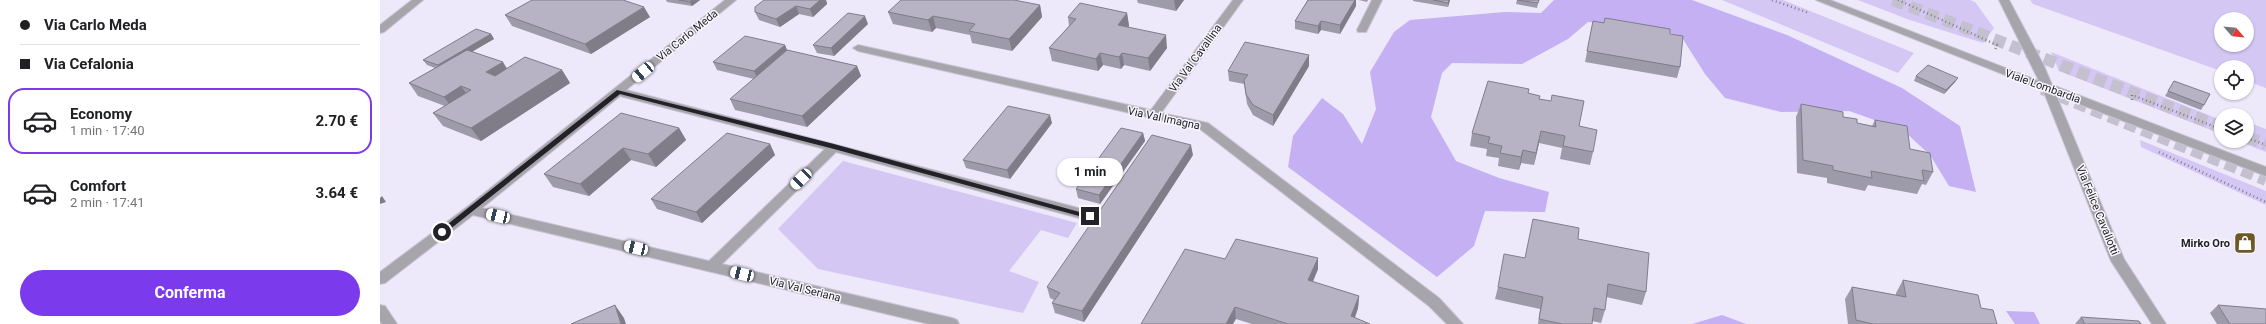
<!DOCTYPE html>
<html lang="it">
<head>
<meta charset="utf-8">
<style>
	:root { --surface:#fff; --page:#f2f2f2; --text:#202124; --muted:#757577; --line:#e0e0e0; --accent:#7c3aed }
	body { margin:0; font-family:Roboto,sans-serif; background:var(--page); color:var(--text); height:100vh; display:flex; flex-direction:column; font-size:15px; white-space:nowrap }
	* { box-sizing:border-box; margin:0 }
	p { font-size:13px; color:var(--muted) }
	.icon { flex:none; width:22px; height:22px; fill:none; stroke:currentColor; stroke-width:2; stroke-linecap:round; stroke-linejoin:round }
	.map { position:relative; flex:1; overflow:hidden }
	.side { display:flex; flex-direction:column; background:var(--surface); width:380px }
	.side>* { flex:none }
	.guide { display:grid; align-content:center; height:88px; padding:0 20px; background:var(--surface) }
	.needle { width:26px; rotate:117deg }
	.buttons { position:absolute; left:1834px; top:12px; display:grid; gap:8px }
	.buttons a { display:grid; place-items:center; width:40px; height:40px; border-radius:50%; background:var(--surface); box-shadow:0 1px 3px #0004; font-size:20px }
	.end { position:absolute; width:18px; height:18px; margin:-9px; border:5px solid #242229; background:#fff; box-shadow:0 0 0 2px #fff }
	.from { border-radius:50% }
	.bubble { position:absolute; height:28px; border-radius:14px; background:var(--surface); box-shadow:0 1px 3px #0004; font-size:13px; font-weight:700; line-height:28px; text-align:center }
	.car { position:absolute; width:12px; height:24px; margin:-12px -6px; border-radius:5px; box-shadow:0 0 3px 1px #0007; background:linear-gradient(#fff 24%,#345 0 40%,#fff 0 76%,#345 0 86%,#fff 0) }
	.guide b { display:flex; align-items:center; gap:14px; height:38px; font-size:15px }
	.guide b+b { border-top:1px solid var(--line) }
	.guide i { width:10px; height:10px; background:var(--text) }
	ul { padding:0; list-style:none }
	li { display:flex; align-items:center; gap:12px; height:66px; margin:0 8px 6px; padding:0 12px; border:2px solid transparent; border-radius:16px }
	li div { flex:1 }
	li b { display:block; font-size:15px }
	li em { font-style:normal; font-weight:700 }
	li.current { border-color:var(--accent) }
	li>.icon { width:36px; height:36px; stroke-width:1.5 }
	.button { display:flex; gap:8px; margin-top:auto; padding:8px 20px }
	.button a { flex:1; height:46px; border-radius:24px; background:var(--accent); color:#fff; font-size:16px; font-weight:700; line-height:46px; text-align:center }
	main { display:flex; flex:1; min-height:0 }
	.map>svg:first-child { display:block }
	.green { fill:#d4c7f4; fill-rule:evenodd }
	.forest { fill:#c5b0f4 }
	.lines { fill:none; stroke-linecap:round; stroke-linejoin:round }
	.highway-tunnel { stroke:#c5c0d0; stroke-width:12; stroke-dasharray:12 6; stroke-linecap:butt }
	.minor-casing { stroke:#c9c4d4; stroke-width:2 }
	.path { stroke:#817e8a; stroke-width:2.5; stroke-dasharray:1 3; stroke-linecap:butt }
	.minor { fill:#a7a5ac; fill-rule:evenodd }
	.wall { fill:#9d9aa9 }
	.shaded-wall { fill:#807d89 }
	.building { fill:#b7b3c4; stroke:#807d89 }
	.route { fill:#242229 }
	.labels { text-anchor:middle; stroke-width:3; stroke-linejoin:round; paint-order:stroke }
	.street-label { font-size:11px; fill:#242229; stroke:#f9f8ff }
	.poi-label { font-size:11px; font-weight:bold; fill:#242229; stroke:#f9f8ff; text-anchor:end }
</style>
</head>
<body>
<main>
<section class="side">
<div class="guide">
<b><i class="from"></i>Via Carlo Meda</b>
<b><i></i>Via Cefalonia</b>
</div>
<ul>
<li class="current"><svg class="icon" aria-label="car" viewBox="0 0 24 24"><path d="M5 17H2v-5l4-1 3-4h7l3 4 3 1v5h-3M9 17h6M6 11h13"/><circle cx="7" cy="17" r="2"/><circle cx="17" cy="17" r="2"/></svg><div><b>Economy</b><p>1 min · 17:40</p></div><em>2.70 €</em></li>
<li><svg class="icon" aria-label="car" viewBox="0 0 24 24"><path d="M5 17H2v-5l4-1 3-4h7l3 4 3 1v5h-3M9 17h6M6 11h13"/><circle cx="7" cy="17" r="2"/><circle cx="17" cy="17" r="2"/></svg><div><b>Comfort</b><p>2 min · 17:41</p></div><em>3.64 €</em></li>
</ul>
<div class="button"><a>Conferma</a></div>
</section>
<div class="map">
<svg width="1886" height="324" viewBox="0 0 1886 324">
	<rect width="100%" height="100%" fill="#ede8fa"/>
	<path class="green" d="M1342,0h61l131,53 -16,20z
		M1478,0h112l5,2 19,26 -11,15 -76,-24z
		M1650,0h236v88l-19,-7v-14h-26v4l-188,-67zM1841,19h26v26h-26z
		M1671,52l170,68v14l-162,-63z
		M1867,122l19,7v23l-28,-11h9z
		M1760,140l126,51v14l-125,-58z
		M463,161l234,62 -9,15 -27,-8 -32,41 30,11 -16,31 -205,-44 -40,-40z"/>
	<path class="forest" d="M1174,0h138l95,35 115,53 58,38 16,66 -27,-6 -19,-31 -27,-25 -54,-19 -68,1 -56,-14 -20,-24 -24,-38 -36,-10 -57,-4 -20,17 -46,25 -70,-1 -10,10 -11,44 25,44 43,17 50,14 -4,20 -60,-1 -11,35 -37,31 -149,-110 5,-31 29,-38 21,16 19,30 14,-35 -6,-37 24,-40 16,-12 95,-8 36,1z
		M1626,311l28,1 6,12h-25z
		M1342,315l24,9h-54z"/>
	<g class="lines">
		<path class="highway-tunnel" d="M1513,0l328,127
			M1662,89l224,91
			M1867,137l19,7"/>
		<g class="minor-casing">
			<path id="minor" d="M32,0h11l-39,32 -4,1v-8z
				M345,0h11l-110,90 464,121 4,2 2,3 -2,3 -4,2 -254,-69 -114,112 230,54 5,2 2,4h-30l-456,-109 -88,68 -5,1v-12l87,-65zM240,96l205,53 -116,112 -227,-53z
				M853,0h10l-82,113 47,10 231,175 24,26h-16l-18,-18 -229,-177 -342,-78 -5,-3 5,-3 293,65z
				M992,0h10l-16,32h-8l-1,-2z
				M1436,0h14l209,81 -40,-81h10l35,66 8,19 214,82v9l-210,-81 68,164 42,65h-14l-41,-63 -68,-171z
				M0,305l5,1 12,18h-15l-2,-3z"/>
		</g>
		<path class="path" d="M1392,0l37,13
			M1518,0l99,45 -2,5
			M1752,100v-5l89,34
			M1867,138l19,7
			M1779,152l107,50"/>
		<use href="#minor" class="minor"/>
	</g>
	<path class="wall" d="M286,0h34l-8,6 -25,-4z
		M384,0h62l1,4 -14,13 -14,-3 -19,13 -21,-7 -4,-8z
		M757,0h47l-8,11 -38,-8z
		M928,0h48v6l-16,28 -19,-4 -3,4 -23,-5v-8z
		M979,0h9l-1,2z
		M1033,0h37l-2,7 -35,-6z
		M1137,0h22l-2,8 -21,-4z
		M660,5l2,12 -30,34 -40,-8 -2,-8 -34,-7 -4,4 -39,-8 -5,-12z
		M747,13l2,13 -1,1 39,21 -17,23 -26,-6 -3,4 -18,-4 -5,6 -46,-10 -3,-13 20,-22 -1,-9z
		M125,15l145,2 -59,37 -79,-28z
		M1213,21l77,13 10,33 -3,11 -92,-16z
		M488,24l-34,32 -17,-3 -4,-8z
		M111,34l3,5 -22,12 35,17 55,2 8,13 -89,58 -38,-15 -10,-13 12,-7 -27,-10 -9,-13 26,-15 -8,-3 -4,-5z
		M405,45l2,5 70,16 4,10 -54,51 -72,-17 -5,-11 24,-20 -37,-9 -4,-8z
		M929,66l-36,60 -20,-11 -6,-11 -3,-20 -15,-3 -1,-10z
		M1536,76l42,2 -3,4 -11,12 -30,-13z
		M1794,81l30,24 -3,5 -36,-14z
		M1149,89l-1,4 12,6 39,27 14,26 -3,13 -30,-6 2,-11 -23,-5 -5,22 -13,-2 -2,7 -21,-4 1,-8 -13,-2 1,-7 -17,-3 2,-13z
		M1421,104l42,13 14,6 15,3 3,-6 35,29 23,23 -7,13 -4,-1 -5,10 -49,-9 -3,6 -38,-8v-5l-30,-5 -1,-56z
		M672,123l-42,56 -44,-11 -3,-8z
		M299,128l7,12 -30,27 -25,-7 -42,36 -36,-9 -9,-13z
		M763,133l2,8 -45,63 -22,-6 -2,-9z
		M390,144l5,11 -73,68 -45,-14 -6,-10z
		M813,155l-109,167 -29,-9 -3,-10 2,-3 -4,-2 -3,-11z
		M1198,239l68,53 -4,13 -36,-8 -1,13 -4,13 -9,-2v3h-54l2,-15 -45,-10 3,-12 27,-29z
		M845,259l93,10 -5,13 46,14 -1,12 -3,10 15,6h-118l-16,-5z
		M1523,280l78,28 16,16h-149l-3,-25 7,-12 44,8v-2z
		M1838,305l48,19h-49l-7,-11z
		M1701,317l60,7h-66z"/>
	<path class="shaded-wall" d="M312,0h8l-8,6 -2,-4z
		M440,0h6l1,4 -14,13 -3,-8z
		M794,0h10l-8,11z
		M975,0h1v6l-16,28v-9z
		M1069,0h1l-2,7v-4z
		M660,5l2,12 -30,34 -3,-12z
		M416,6l3,8 -19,13 -4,-8z
		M264,7l6,10 -59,37 -6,-10z
		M747,13l2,13 -9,11 -2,-12z
		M485,16l3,8 -34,32 -3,-8z
		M553,16l3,12 -4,4 -4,-12z
		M941,21v9l-3,4v-8z
		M111,34l3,5 -53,31 -3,-5z
		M786,35l1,13 -17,23 -2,-13z
		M405,45l3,8 -30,26 -4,-8z
		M720,53l3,12 -5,6 -2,-12z
		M742,53l2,12 -3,4 -2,-12z
		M929,55v11l-36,60v-11z
		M123,62l8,13 -17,10 -8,-13z
		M477,66l4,10 -54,51 -5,-11z
		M182,70l8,13 -89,58 -10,-13z
		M1578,78l-3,4 -11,12 2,-4z
		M81,86l9,13 -17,10 -9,-12z
		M670,115l2,8 -42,56 -3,-9z
		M299,128l7,12 -30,27 -8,-13z
		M1161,131l-2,12 -5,22 2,-12z
		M763,133l2,8 -45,63 -1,-9z
		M390,144l5,11 -73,68 -6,-11z
		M811,145l2,10 -109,167 -2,-11z
		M243,148l8,12 -42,36 -9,-12z
		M1143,150l-2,13 -2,7 2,-13z
		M2,196l4,6 -6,2v-6z
		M938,258v11l-10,23v-12z
		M979,296l-1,12 -6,16 -1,-8z
		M235,305l9,13 2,6h-5z
		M855,307l1,12 -3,5h-7z"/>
	<path class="building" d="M152,0h91l21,7 -59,37 -80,-29z
		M299,0h13l-2,2z
		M384,0h56l-10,9 -14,-3 -20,13 -21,-7v-5z
		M521,0h113l26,5 -31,34 -40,-8 6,-7 -42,-8 -5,4 -40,-8z
		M928,0h47l-15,25 -19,-4 -3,5 -23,-5z
		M1053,0h16l-1,3z
		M1137,0h22l-1,3z
		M700,3l47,10 -9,12 48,10 -18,23 -26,-5 -3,4 -19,-4 -4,6 -47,-11 27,-29 -8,-2z
		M468,13l17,3 -34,32 -18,-3z
		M1225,18l65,11v5l13,2 -3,31 -93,-16 6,-30 11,2z
		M96,29l15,5 -53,31 -15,-5z
		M365,36l40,9 -31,26 -41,-9z
		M865,42l64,13 -36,60 -20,-10 -7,-11 -2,-14 4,-5 -20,-4z
		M87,50l36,12 -17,10 9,4 30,-19 37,13 -91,58 -38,-15 38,-23 -10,-4 -17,11 -35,-14z
		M407,50l70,16 -55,50 -72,-17z
		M1548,65l30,13 -12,12 -30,-14z
		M1108,81l41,8 -1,4 12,3 -1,3 12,2 1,-6 32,6 -5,25 18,4 -4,22 -30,-6 2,-10 -24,-5 -5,22 -13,-3 -2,7 -21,-4 2,-7 -14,-3 2,-6 -18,-4z
		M1794,81l36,13 -6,11 -36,-14z
		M1421,104l42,8v5l14,2v4l19,4 -1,-7 32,6 3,23 20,4 3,19 -11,-2 2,11 -53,-10 1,7 -39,-8v-4l-30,-6z
		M628,106l42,9 -43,55 -44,-10z
		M241,113l58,15 -31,26 -25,-6 -43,36 -36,-10z
		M741,128l22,5 -44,62 -23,-6z
		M347,133l43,11 -74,68 -45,-13z
		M772,135l39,10 -109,166 -30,-8 8,-10 -13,-6z
		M1153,219l46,9 -1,11 71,14 -3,39 -38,-8 -3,26 -11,-2 -2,16h-29l-24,-5 4,-22 -45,-10 6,-33 21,4z
		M856,239l82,19 -10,22 51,16 -8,20 19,8h-82l-53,-17 -9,17h-85l44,-75 40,10z
		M1523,280l75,15 3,13 12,2 4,14h-124l-17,-4 -4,-33 54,10z
		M235,305l6,19h-50z
		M1838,305l48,4v15h-36z
		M1701,317l58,4 2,3h-56z"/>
	<path class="route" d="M237,90l217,54 260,72 -4,3 -256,-70 -214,-55 -176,140h-5v-3z"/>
	<defs>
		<g id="shop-square" transform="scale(1.15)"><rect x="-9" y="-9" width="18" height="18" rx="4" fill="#6c5927" stroke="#f9f8ff"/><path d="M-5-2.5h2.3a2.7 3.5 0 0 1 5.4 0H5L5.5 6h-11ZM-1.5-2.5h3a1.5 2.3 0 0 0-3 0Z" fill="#fff"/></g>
	</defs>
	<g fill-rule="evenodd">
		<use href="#shop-square" x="1865" y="243"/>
	</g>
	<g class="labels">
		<g class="street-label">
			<text transform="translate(307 35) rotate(-39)" y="4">Via Carlo Meda</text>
			<text transform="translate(815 58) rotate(-54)" y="4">Via Val Cavallina</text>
			<text transform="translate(1663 86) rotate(20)" y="4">Viale Lombardia</text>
			<text transform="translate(784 118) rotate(12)" y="4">Via Val Imagna</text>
			<text transform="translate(1718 210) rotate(68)" y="4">Via Felice Cavallotti</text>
			<text transform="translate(425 289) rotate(14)" y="4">Via Val Seriana</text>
		</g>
		<g class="poi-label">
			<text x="1850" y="247">Mirko Oro</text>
		</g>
	</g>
</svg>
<div class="buttons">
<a><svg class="needle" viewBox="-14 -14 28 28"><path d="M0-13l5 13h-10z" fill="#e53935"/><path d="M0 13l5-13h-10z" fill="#757577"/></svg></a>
<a><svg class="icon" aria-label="locate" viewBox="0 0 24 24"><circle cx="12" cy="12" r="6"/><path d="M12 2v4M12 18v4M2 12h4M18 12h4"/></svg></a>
<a><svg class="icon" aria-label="layers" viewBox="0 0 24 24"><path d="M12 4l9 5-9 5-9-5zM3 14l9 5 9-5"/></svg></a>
</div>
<i class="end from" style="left:62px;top:232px"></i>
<i class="end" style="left:710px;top:216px"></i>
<div class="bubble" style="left:677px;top:158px;width:66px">1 min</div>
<i class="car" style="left:263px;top:72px;rotate:230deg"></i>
<i class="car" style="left:421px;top:179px;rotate:226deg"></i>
<i class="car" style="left:118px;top:216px;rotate:283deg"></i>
<i class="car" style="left:256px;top:248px;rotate:283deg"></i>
<i class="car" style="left:362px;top:274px;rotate:284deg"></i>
</div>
</main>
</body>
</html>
